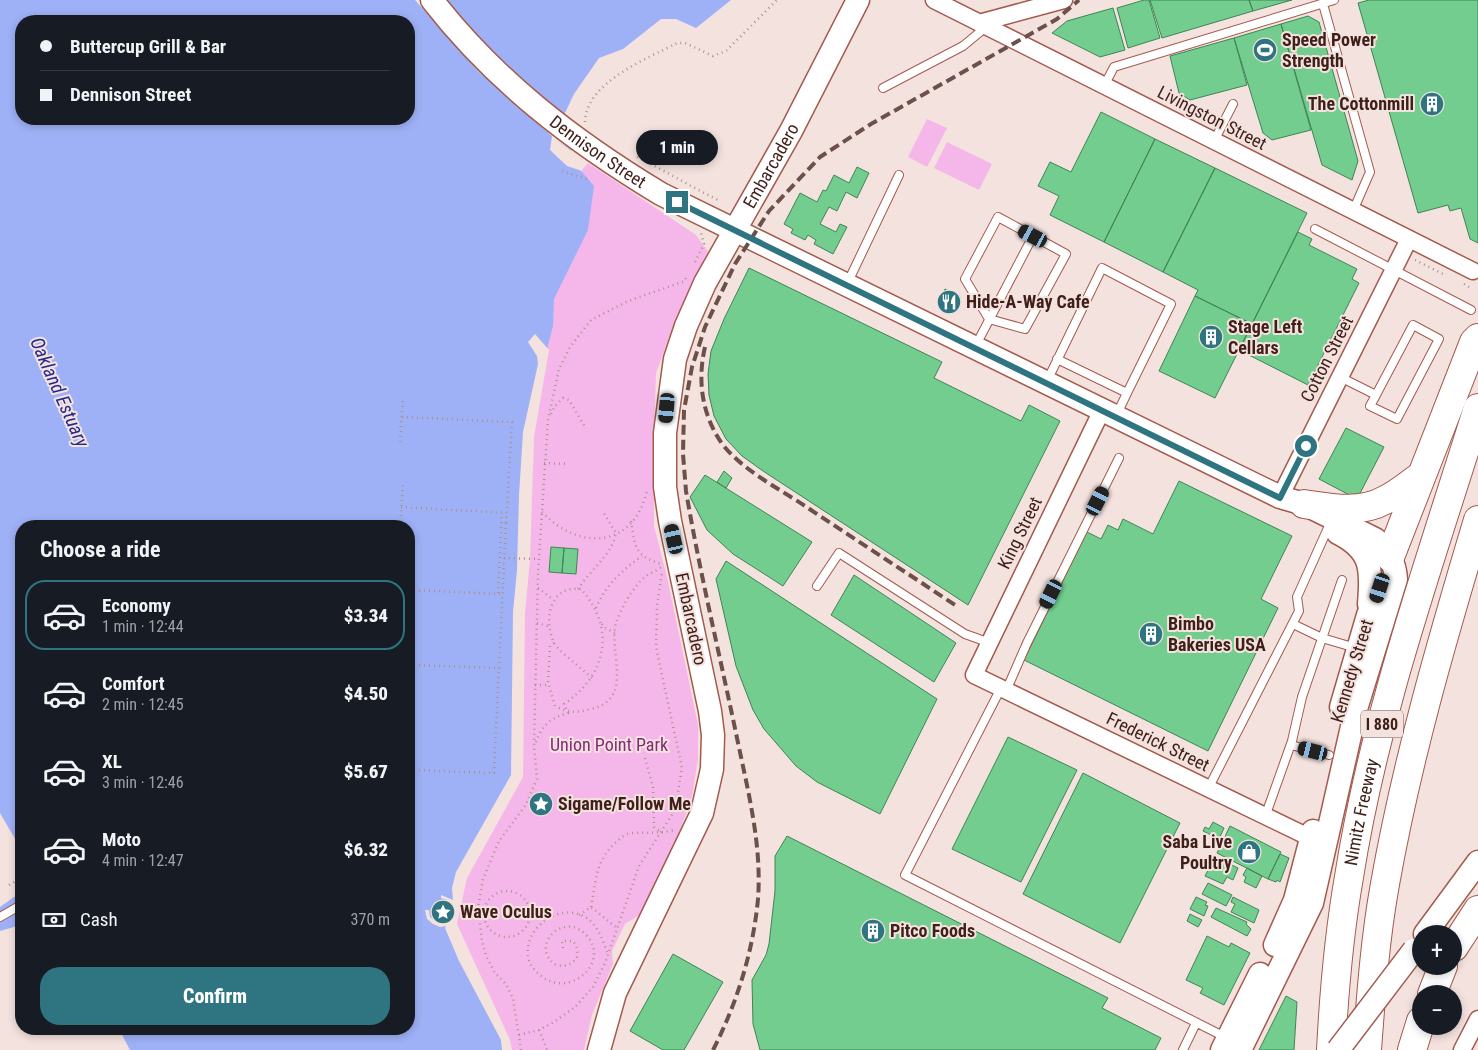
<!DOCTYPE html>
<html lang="en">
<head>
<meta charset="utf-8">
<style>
	:root { --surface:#171b24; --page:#242831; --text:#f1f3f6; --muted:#9ea1a6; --line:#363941; --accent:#2e7481 }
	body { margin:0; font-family:"Roboto Condensed",sans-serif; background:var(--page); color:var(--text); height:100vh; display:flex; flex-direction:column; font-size:19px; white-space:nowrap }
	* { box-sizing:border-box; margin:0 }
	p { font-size:16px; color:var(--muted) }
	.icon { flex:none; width:28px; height:28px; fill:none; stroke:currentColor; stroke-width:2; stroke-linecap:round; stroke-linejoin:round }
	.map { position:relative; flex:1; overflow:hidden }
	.details { position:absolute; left:15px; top:520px; width:400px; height:515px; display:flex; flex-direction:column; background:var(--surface); border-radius:20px; box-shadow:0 2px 8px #0003 }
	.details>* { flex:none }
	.banner { position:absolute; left:15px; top:15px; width:400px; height:110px; border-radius:20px; box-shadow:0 2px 8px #0003; display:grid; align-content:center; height:110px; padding:0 25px; background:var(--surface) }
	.tools { position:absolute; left:1412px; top:925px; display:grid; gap:10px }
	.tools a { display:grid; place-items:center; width:50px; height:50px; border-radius:50%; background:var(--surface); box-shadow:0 2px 8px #0003; font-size:25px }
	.end { position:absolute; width:22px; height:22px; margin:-11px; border:6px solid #2e7481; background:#fff; box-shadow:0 0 0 2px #fff }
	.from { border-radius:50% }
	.bubble { position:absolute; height:35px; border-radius:18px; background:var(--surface); box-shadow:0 2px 8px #0003; font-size:16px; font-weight:800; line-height:35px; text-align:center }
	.car { position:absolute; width:15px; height:30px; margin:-15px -8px; border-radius:6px; box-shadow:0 0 4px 1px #0007; background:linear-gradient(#222 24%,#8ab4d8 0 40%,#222 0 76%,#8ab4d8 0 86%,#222 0) }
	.banner b { display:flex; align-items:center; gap:18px; height:48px; font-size:19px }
	.banner b+b { border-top:1px solid var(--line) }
	.banner i { width:12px; height:12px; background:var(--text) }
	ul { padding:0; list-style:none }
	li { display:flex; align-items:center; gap:15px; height:70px; margin:0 10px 8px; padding:0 15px; border:2px solid transparent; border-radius:20px }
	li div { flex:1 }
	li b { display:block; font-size:19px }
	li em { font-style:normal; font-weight:800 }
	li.current { border-color:var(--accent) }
	li>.icon { width:45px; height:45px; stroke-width:1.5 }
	h2 { padding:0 25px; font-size:22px; line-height:60px }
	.pay { display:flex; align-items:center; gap:12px; height:55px; padding:0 25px; font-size:19px }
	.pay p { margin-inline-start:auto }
	.action { display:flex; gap:10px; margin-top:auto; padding:10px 25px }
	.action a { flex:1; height:58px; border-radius:20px; background:var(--accent); color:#fff; font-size:20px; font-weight:800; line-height:58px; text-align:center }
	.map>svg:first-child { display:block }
	.green { fill:#f5b7ea }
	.water { fill:#9eb1f6; fill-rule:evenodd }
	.pier { fill:#f4e2de }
	.building { fill:#72cd8e; stroke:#408456 }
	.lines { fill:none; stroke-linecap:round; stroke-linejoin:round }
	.lane-casing { stroke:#a45a4c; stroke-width:10 }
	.street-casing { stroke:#a45a4c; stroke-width:19 }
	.secondary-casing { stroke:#a45a4c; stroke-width:25 }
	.highway-casing { stroke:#a45a4c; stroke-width:30 }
	.path { stroke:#aa938e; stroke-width:2.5; stroke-dasharray:1 4; stroke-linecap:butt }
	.lane { stroke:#fff; stroke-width:8 }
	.street { stroke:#fff; stroke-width:16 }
	.secondary { stroke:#fff; stroke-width:22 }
	.highway { stroke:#fff; stroke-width:28 }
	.rail { stroke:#6c504a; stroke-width:4; stroke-dasharray:10 5; stroke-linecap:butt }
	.secondary-bridge-casing { stroke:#a45a4c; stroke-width:25; stroke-linecap:butt }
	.secondary-bridge { stroke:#fff; stroke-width:22 }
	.route { stroke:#2e7481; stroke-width:6 }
	.labels { text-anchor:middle; stroke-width:4; stroke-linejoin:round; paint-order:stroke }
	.shield { fill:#f4e2de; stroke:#755a54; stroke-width:1 }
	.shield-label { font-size:16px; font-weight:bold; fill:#3f1f19 }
	.poi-label { font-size:18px; font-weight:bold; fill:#3f1f19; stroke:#f4e2de; text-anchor:start }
	.street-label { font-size:18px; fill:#3f1f19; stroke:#f4e2de }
	.park-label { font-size:18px; fill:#842a7a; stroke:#f4e2de }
	.water-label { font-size:19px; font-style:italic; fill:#242a8a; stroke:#f4e2de }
</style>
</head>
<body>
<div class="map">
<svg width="1478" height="1050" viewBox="0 0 1478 1050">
	<rect width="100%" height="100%" fill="#f4e2de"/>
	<path class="green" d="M927,119l20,9 -20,39 -19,-10z
		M947,142l45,22 -13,26 -45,-22z
		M588,163l108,72 13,18 -33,65 -20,55 -2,61v92l13,51 31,148v34l-6,37 -15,43 -36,75 -16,10 -13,27 1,13 -21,51 -8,35h-74l-56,-126 67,-582 60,-171z"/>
	<path class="water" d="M0,0h746l-47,37 -32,-11 -67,42 -29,59v32l23,27 -6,44 -34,69 -1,27 -8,31 -13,79 -10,177 -2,164 -56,100 -10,47 56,126h-395l-12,-21h306v-503h-388v399l-21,6v-33l19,-16 -19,-38zM21,21h388v98h-388z"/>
	<path class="pier" d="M415,0h31l25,30 51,50 42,35 10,-21 25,-36 24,-9 38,-30h15l20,9 35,-28h17l-48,39 -32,-10 -32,25 -35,16 -28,58v23l-17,-11 17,12v6l10,11 -1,2 -15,-5 -17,-16 2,-14 -73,-64z
		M535,334l14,16 -15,87 -4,122 -5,54 -2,164 -56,101 -10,46 53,116 2,10h-10l-1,-10 -42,-79 -14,-33 1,-2 -6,1 -7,-3 -6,-5 -2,-9h4l1,7 5,4 6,2 8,-4 2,-14 -4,-5 -6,-2v-3l12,5 -1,-12 4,-16 55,-97 2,-163 4,-42 2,-75 4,-63 15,-68 -1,-8 -9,-14z
		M0,813l21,36v43l-21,15v-12l16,-14 -16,-32z
		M100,1029h19l11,21h-18z"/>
	<path class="building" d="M1144,0h5l11,38 -32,10 -11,-40z
		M1150,0h99l4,11 -91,27z
		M1249,0h43l-39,11z
		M1369,0h109v243l-8,-4 -9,-31 -11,3 -2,-6 -30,8 -60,-210z
		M1113,8l12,42 -25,7 -48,-24 15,-12z
		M1308,16l11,6 39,139 -6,19 -30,-15 -41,-141z
		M1281,24l30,106 -39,10 -9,-7 -29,-95z
		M1234,38l13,47 -57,15 -11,-7 -9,-37z
		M1101,112l54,27 -51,103 -54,-27 9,-19 -21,-10 12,-24 21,10z
		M1155,139l60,29 -52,104 -59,-30z
		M857,167l12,6 -12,25 -11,-6 -9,19 -8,-4 -9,17 16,8 4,-8 7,3 -14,27 -19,-10 2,-4 -8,-5 -3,5 -14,-7 2,-4 -9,-5 16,-31 17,9 6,-12 3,1 8,-16 15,8z
		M1215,168l92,45 -55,111 -57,-28 3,-6 -35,-18z
		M1298,232l14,7 -3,6 48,24 -5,10 7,4 -51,102 -69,-35z
		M749,268l193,94 -8,16 87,43 8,-16 31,16 -92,184 -205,-134 -21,-15 -16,-17 -12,-23 -5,-21 -1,-21 3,-23 13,-32z
		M945,289l15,8 -6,12 -15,-8z
		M1195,296l57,28 -37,74 -56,-27z
		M1346,428l38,19 -27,52 -38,-20z
		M724,471l8,7 -6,10 -9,-6z
		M705,475l107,67 -29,44 -50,-32 -26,-24 -17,-33z
		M1179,481l113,55 -31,63 17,9 -70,143 -184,-91 63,-128 14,7 7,-14 10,5 5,-11 30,15z
		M551,547l13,1 -2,25 -13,-1z
		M564,548l14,1 -2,25 -14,-1z
		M726,561l211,138 -57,115 -63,-32 -21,-16 -32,-37 -11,-19 -17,-44 -20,-87z
		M854,575l102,68 -22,39 -103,-67z
		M1008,737l69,33 -56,112 -69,-33z
		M1083,773l97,50 -60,120 -97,-49z
		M1213,822l11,6 -5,11 -16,-8 2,-4 4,2z
		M1230,826l51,26 -13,27 -51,-26z
		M787,836l321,162 -6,10 59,30 -6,12h-395l-7,-26 -1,-44 14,-25 3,-11 6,-53v-35z
		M1280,854l9,4 -9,24 -3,-2 -1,2 -8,-3z
		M1215,857l23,11 -5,12 -6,-3 -4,7 -18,-8z
		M1247,868l15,8 -6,12 -12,-6 2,-5 -3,-2z
		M1208,883l24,12 -6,11 -24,-12z
		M1196,897l11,5 -2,3 3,1 -4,10 -14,-7z
		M1233,897l26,13 -5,13 -23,-11 4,-8 -4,-2z
		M1216,908l31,14 -1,2 5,5 -4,7 -36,-19z
		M1190,914l12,6 -4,7 -11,-6z
		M1207,936l22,11 2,-4 19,10 -26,52 -24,-12 3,-5 -17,-8z
		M673,954l50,28 -39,68h-21l-33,-19z
		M1286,996l11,6 -3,48h-35z"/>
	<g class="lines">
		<g class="lane-casing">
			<path id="lane" d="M1323,4l47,168 -17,39
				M1104,86l10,-19 220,-67
				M883,88l80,-42 23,-19
				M1214,141l19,-37
				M1315,229l156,81
				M847,284l52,-109
				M976,345l57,-109 -35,-19 -33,62 24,40 36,10 41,-75 -33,-18
				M1340,377l36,18 37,-70 26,14 -42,80 -27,-13 6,-11
				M1047,381l55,-113 69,36 -44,89 -70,-34
				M1117,414l10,-21
				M817,586l22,-33 126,81 25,9
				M1293,624l29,14 34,10
				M1001,688l-96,187 320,162
				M1006,691l21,-48 92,-185
				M1291,745l38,10
				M1208,789l91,-178 -2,-14 31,-69
				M1265,817l27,-76 10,-44 40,-117
				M0,917l21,-12
				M1183,1050l13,-27"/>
		</g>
		<g class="street-casing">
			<path id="street" d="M934,0l539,271
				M979,23l85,-23
				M1102,410l-128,265 347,168
				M1280,497l129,-258
				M1462,1050l16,-31"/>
		</g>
		<g class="secondary-casing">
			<g id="secondary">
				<path id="s1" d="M432,0c63,81 141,141 229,194l619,303 24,7 71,35c13,11 20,23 21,40l-40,130 -44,194 -72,147"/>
				<path d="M1338,533c34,17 34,36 31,71"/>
				<path d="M1341,707l27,-92 12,-29"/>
				<path d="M1425,934l53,-72"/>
				<path d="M1275,945l20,-45 18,-69"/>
				<path id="s2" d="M599,1050l16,-57 87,-180 10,-44 1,-34 -3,-24 -40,-190 -5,-34v-54l10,-74 11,-33 19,-43 86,-152 67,-131"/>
				<path d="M1222,1050l38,-76"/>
			</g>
		</g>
		<g class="highway-casing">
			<g id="highway">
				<path d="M1304,504c27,4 56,10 81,-4 13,-6 24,-16 36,-24"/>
				<path d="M1390,557l84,-215 4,-4"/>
				<path d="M1454,947l24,-37"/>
				<path d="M1432,994l11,-28"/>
				<path id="s3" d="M1331,1050c3,-58 8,-116 18,-173 25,-160 81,-315 129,-469"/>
				<path d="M1367,1050c4,-55 8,-111 18,-166 22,-124 57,-244 93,-364"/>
				<path d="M1412,1050l9,-29"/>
			</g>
		</g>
		<path class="path" d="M585,122c1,-40 62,-63 92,-79h8l28,13 13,-5 51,-51
			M637,157c29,14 54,30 83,44
			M562,171l28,9
			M1415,260l28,14
			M695,262l9,-18 -3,-11
			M1464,284l7,4
			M551,414l4,-8 8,-8 6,2 16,27
			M402,417l110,5 -6,101
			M400,442l3,-45
			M544,463l25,1
			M401,507l105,6
			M542,512c37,39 91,37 105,-21
			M631,521c4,26 3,34 30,43
			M400,526l3,-42
			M504,558l35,1
			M503,584l3,-62
			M538,588l16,12
			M578,589c12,-19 34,-34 38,-56l-13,-21
			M409,590l93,4
			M498,593l4,-80
			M596,608c9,-22 26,-38 46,-52
			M537,623l14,4
			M602,624l3,4 10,5
			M554,643l-4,3 -2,36 7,24c14,7 21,7 36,3 44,-10 17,-57 25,-86 5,-15 17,-36 29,-46 5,-4 11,-6 16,-10
			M409,665l91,3
			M535,685h13
			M536,742c6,-17 15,-24 32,-29l-4,-9c43,-29 52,-76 17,-115 -31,-4 -38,30 -27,54 3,7 30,27 38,35
			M645,758l8,29 1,40 7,5
			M409,770l85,3 9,-189
			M9,885l12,-7
			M484 914a23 23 0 1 1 46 0a23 23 0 1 1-46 0Z
			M591,907c5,-26 4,-45 24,-64 5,-4 10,-10 17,-10 15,-1 27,1 42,-3
			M469,913l16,1
			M579,915l12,-8 26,21
			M563,948l-1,-7h11l3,4 2,10c-5,10 -12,12 -22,10 -28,-18 8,-56 31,-29 24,27 -19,64 -47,39 -6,-5 -11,-11 -12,-19 -4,-30 35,-56 60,-37 10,7 15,22 19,33
			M539,1030l8,20
			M519,1035l20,-5 15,-8 21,-15 18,-20 12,-24 34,-97 36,-56 7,-42 -26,-121 1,-41 5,-34
			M521,1050l-8,-52 -7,-14 -11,-11 -9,-17 -4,-15 -4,-34 5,-28 16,-38 26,-35 12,-27 -3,-33 4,-173 10,-153 11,-51 11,-22 21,-27 37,-19 57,-20 1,-3"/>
		<use href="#lane" class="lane"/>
		<use href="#street" class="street"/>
		<use href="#secondary" class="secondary"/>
		<use href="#highway" class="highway"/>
		<path class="rail" d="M705,347c-8,34 -3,69 18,98 21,26 55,43 82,61 51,34 102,67 153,101
			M713,1050c24,-47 40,-98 45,-151 4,-54 -10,-108 -21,-161 -17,-82 -37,-164 -51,-247l-3,-37 1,-44 8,-43 13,-40 30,-63 34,-53 51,-54 51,-33 186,-105 22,-19"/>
		<g class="secondary-bridge-casing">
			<path id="secondary-bridge" d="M1338,1050l76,-100"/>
		</g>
		<use href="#secondary-bridge" class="secondary-bridge"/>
	</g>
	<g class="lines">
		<path class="route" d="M677,202l603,296 26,-52"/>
	</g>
	<defs>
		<g id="stadium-disc" transform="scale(1.25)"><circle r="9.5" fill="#2e7481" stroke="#f4e2de"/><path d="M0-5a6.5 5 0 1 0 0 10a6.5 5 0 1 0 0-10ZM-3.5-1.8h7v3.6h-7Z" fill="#fff"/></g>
		<g id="building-disc" transform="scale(1.25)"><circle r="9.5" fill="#2e7481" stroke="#f4e2de"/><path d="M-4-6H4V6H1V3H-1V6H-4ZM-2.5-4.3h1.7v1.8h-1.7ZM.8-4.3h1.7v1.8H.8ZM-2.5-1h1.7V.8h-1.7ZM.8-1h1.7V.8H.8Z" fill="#fff"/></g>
		<g id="restaurant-disc" transform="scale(1.25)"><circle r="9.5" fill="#2e7481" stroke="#f4e2de"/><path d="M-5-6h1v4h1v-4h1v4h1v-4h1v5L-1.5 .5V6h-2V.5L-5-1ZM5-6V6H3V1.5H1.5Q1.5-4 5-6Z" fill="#fff"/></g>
		<g id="sight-disc" transform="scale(1.25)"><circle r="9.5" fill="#2e7481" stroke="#f4e2de"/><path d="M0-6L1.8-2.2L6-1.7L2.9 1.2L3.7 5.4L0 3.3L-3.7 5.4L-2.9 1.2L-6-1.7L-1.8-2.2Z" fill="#fff"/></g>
		<g id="shop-disc" transform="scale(1.25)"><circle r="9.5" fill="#2e7481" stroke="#f4e2de"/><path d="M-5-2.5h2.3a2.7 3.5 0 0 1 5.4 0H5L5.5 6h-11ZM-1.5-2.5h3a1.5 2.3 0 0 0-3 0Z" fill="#fff"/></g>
	</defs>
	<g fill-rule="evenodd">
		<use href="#stadium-disc" x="1265" y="50"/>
		<use href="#building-disc" x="1432" y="104"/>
		<use href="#restaurant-disc" x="949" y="302"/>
		<use href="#building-disc" x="1211" y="337"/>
		<use href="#building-disc" x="1151" y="634"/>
		<use href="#sight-disc" x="541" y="804"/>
		<use href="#shop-disc" x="1249" y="852"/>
		<use href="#sight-disc" x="443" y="912"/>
		<use href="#building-disc" x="873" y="931"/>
	</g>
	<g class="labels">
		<rect class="shield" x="1361" y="710.5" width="42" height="27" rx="4"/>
		<g class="shield-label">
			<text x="1382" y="730">I 880</text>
		</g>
		<g class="poi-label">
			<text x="1282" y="46">Speed Power<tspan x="1282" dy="21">Strength</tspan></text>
			<text x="1414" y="110" text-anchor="end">The Cottonmill</text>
			<text x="966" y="308">Hide-A-Way Cafe</text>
			<text x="1228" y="333">Stage Left<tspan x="1228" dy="21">Cellars</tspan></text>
			<text x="1168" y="630">Bimbo<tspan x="1168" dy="21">Bakeries USA</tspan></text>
			<text x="558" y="810">Sigame/Follow Me</text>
			<text x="1232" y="848" text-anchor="end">Saba Live<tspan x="1232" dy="21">Poultry</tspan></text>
			<text x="460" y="918">Wave Oculus</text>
			<text x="890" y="937">Pitco Foods</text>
		</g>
		<g class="street-label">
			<text transform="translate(1212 118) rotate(27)" y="6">Livingston Street</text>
			<text dy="6" stroke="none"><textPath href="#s1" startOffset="226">Dennison Street</textPath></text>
			<text dy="6" stroke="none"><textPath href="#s2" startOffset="936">Embarcadero</textPath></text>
			<text transform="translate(1327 359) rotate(-63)" y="6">Cotton Street</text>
			<text transform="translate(1020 533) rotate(-64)" y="6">King Street</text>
			<text transform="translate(691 619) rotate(78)" y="6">Embarcadero</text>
			<text transform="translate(1352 671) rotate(-73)" y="6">Kennedy Street</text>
			<text transform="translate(1158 742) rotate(26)" y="6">Frederick Street</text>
			<text dy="6" stroke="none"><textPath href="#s3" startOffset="240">Nimitz Freeway</textPath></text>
		</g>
		<g class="park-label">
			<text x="609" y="751">Union Point Park</text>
		</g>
		<g class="water-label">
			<text transform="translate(60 392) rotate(66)" y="7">Oakland Estuary</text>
		</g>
	</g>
</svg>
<div class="tools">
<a>+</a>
<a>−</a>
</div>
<i class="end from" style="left:1306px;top:446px"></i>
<i class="end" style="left:677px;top:202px"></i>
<div class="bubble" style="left:636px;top:130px;width:82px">1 min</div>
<i class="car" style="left:1033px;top:236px;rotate:298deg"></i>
<i class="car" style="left:667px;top:408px;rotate:185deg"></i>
<i class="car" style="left:1098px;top:501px;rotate:27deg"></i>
<i class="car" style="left:674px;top:539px;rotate:347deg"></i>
<i class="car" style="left:1380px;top:588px;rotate:198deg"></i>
<i class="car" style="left:1051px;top:594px;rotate:206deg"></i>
<i class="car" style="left:1313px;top:751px;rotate:284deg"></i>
<div class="banner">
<b><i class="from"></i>Buttercup Grill &amp; Bar</b>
<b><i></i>Dennison Street</b>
</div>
<section class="details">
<h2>Choose a ride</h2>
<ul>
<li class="current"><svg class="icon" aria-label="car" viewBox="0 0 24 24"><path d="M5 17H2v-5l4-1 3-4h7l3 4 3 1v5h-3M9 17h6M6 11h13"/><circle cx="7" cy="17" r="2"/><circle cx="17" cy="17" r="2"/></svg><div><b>Economy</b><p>1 min · 12:44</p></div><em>$3.34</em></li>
<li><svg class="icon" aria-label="car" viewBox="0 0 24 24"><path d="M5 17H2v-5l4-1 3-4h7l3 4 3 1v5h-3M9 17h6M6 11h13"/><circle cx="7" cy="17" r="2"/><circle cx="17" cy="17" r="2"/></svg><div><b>Comfort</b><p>2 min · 12:45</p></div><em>$4.50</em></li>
<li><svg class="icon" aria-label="car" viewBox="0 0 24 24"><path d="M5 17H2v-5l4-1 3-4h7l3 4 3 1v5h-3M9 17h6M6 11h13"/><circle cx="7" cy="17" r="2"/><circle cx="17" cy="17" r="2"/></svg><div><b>XL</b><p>3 min · 12:46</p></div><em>$5.67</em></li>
<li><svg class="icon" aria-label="car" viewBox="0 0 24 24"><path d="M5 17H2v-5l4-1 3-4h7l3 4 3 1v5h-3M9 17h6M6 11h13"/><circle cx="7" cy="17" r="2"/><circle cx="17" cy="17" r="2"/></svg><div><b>Moto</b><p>4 min · 12:47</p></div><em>$6.32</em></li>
</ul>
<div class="pay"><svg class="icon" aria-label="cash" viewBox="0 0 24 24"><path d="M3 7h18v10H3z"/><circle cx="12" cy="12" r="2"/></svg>Cash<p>370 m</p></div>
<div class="action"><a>Confirm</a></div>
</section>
</div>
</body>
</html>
